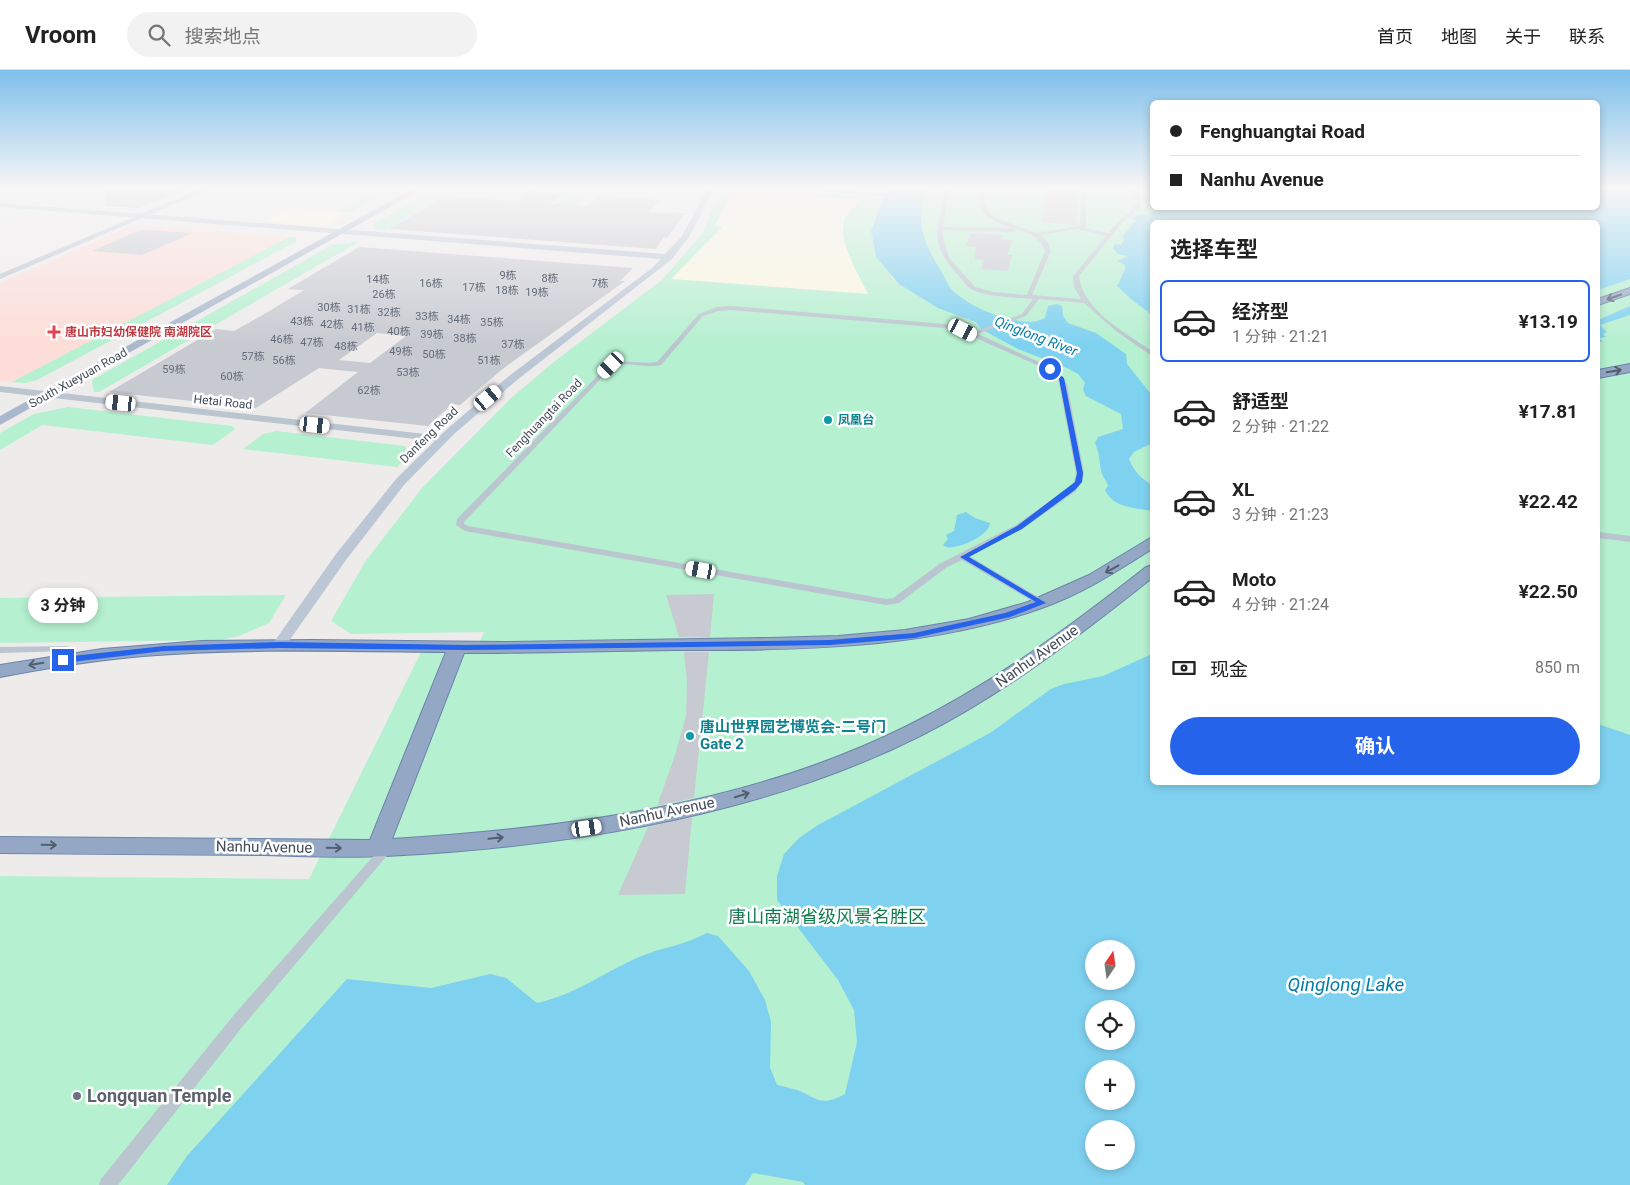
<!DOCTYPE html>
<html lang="zh">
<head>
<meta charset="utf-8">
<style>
	:root { --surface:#fff; --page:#f2f2f2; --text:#222; --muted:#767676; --line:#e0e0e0; --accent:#2563eb }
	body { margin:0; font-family:Roboto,"Noto Sans SC",sans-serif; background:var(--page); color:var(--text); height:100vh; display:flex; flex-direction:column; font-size:19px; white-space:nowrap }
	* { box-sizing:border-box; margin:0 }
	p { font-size:16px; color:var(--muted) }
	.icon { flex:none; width:28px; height:28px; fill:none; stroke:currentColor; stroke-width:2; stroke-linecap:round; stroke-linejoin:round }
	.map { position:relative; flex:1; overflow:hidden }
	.sheet { position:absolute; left:1150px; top:150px; width:450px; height:565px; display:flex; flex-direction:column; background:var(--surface); border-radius:8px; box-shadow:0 2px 8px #0003 }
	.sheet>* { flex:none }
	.guide { position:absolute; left:1150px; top:30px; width:450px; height:110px; border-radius:8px; box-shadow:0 2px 8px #0003; display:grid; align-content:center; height:110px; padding:0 20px; background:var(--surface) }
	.needle { width:32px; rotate:13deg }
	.tools { position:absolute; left:1085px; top:870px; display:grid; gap:10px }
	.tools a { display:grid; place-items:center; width:50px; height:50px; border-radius:50%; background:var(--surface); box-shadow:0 2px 8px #0003; font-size:25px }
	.end { position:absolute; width:22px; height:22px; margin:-11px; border:6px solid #2563eb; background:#fff; box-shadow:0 0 0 2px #fff }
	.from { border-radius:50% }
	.bubble { position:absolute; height:35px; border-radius:18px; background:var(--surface); box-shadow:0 2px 8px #0003; font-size:16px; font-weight:700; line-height:35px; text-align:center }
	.car { position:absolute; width:15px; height:30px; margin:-15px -8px; border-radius:6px; box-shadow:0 0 4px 1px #0007; background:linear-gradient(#fff 24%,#345 0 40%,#fff 0 76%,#345 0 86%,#fff 0) }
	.guide b { display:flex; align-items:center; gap:18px; height:48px; font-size:19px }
	.guide b+b { border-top:1px solid var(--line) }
	.guide i { width:12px; height:12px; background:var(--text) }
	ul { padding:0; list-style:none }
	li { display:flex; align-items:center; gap:15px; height:82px; margin:0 10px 8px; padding:0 10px; border:2px solid transparent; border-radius:8px }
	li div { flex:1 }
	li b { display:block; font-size:19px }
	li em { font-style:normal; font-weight:700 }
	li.on { border-color:var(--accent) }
	li>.icon { width:45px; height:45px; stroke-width:1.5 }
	h2 { padding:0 20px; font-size:22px; line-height:60px }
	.pay { display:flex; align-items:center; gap:12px; height:55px; padding:0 20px; font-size:19px }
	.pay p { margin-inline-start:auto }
	.cta { display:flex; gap:10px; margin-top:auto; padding:10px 20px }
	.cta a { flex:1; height:58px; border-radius:30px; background:var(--accent); color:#fff; font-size:20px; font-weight:700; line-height:58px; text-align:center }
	header { display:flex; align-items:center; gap:30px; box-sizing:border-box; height:70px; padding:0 25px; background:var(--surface); border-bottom:1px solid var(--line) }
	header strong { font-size:24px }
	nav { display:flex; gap:28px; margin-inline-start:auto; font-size:18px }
	.search { width:350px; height:45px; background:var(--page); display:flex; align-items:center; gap:12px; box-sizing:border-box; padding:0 18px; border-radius:28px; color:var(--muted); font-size:19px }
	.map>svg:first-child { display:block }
	.commercial { fill:#fcf6e1 }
	.medical { fill:#fcddd8 }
	.green { fill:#b5f0d0; fill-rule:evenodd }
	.water { fill:#7fd1f0; fill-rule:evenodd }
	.building { fill:#c8cad1; fill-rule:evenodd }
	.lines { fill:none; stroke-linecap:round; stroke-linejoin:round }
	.trunk-casing { stroke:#6a84aa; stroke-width:2 }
	.minor { fill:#bbc5cf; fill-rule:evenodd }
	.tertiary { fill:#bbc5cf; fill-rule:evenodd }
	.secondary { fill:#bcc7d6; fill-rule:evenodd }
	.primary { fill:#a9b8cd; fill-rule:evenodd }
	.trunk { fill:#94a8c6; fill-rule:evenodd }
	.oneway { stroke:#535f70 }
	.route { fill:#2563eb }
	.health-dot { fill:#e0444e; stroke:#fff; stroke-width:2 }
	.culture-dot { fill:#0f9aa8; stroke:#fff; stroke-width:2 }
	.worship-dot { fill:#6b7280; stroke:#fff; stroke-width:2 }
	.labels { text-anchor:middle; stroke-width:5; stroke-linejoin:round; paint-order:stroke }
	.far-number-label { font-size:11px; fill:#646c78 }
	.far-health-label { font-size:12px; font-weight:bold; fill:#be3a42; stroke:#fff; text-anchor:start }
	.far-street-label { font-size:12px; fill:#434d5a; stroke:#fff }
	.far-culture-label { font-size:12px; font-weight:bold; fill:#0d838f; stroke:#fff; text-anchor:start }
	.far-water-label { font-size:14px; font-style:italic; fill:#047dab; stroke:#fff }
	.street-label { font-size:15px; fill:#434d5a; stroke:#fff }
	.culture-label { font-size:15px; font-weight:bold; fill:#0d838f; stroke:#fff; text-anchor:start }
	.near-park-label { font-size:18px; fill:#117d4f; stroke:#fff }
	.near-worship-label { font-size:18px; font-weight:bold; fill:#5b616d; stroke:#fff; text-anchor:start }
	.near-water-label { font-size:19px; font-style:italic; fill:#047dab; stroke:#fff }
</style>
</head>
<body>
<header>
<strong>Vroom</strong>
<div class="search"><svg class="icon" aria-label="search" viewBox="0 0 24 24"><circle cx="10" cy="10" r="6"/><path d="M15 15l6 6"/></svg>搜索地点</div>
<nav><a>首页</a><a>地图</a><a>关于</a><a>联系</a></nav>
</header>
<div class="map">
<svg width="1630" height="1115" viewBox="0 0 1630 1115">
	<rect width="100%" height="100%" fill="#eeebeb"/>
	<path class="commercial" d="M737,122l124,8 -9,10 -4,42 20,42 -197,-15 50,-51 -6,-3 17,-32z
		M289,138l50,4h12l-29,15 -59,-6z"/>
	<path class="medical" d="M143,155l146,12 -277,145 -12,-1v-98l129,-56z"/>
	<path class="green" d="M32,119h86l-23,8 -71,-5z
		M381,119h12l-42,23h-12z
		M734,119l151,8c-24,36 -13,59 14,87l5,-95h248v19h446v-19h32v996h-1630v-309l309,3 112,-227h54l9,-20 -133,2 -20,-13 34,-59 57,-74 88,-89 45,-38 107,-81 40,-46 19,-43zM737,122l124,8c-5,6 -15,13 -17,21 -6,21 15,54 24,73l-197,-15 51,-52 -7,-2 17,-32zM1152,152h446v560h-446zM1094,879h32v32h-32zM1094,939h32v32h-32zM1094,999h32v32h-32zM1094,1059h32v32h-32z
		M440,120l10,2 -65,38 -8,-1 -5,-4 59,-34z
		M576,120l17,1 -54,40 -18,-2z
		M289,167h7l1,4 -260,139 -12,3 -13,-1z
		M360,171l-261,151h-5l-2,-12 240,-135z
		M68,337l164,19 3,3 -22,16 -171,-20 -42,25v-17l34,-19z
		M276,361l129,15 4,8 -12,13 -154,-18 20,-15z
		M286,525l-17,28 -30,13 -19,4 -220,3v-45z"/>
	<path class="water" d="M890,119h39c-17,29 -4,57 12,82 4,6 7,15 12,20 16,14 37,24 58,28 12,3 23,5 34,-1l3,-12 9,-2 5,2 1,10 5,7 28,10 30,21 1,10 24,30 1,49 -18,9 -5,7c5,13 12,19 23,26v26c-16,-3 -39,-3 -47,-21l3,-4c-1,-5 -6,-10 -7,-15 -2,-13 -1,-15 -6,-28l3,-6 25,-8 -2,-15 -35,-18 -3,-7 2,-6 -7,-9 -11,-6 -49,-19 -37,-20 -5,-7 -38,-14 -39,-24 -23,-27 -5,-26 9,-26z
		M1598,119h32v90l-32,11v-68h-446v93l-21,-16 -14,-13 8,-16v-5l-7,-4 10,-5 -10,-2 -5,-6 2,-4 6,1 4,-6 -3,-2 14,-17 -5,-2 2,-1 23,-6v-3h442z
		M1630,236v9l-30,10 7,7 -4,2 3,3 -7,1 4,4h-5v-22z
		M966,442l9,6 15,5c0,12 -32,27 -44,24l-3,-2 5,-6 -2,-4 8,-4 3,-16z
		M1152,584v128h446v-58l32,11v450h-825l-2,-3 -50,-9 -8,12h-578l20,-29 160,-177 84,9 59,-14 16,4 31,25c38,-8 67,-31 102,-46 23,-10 44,-11 68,-24l11,3 31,35 16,29 6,22 -1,45 7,18c7,2 14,3 20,5 22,9 23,17 48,4l12,-52 -3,-32 -16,-30 -61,-80v-24l7,-22 15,-16 19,-13 172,-92 61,-44 13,-5 39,-8zM1094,879h32v32h-32zM1094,939h32v32h-32zM1094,999h32v32h-32zM1094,1059h32v32h-32z"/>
	<path class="building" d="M107,119h78l-46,19 -33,-2z
		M1048,119h32l-5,36 -34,-3 4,-16h-2z
		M531,121l32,3 -14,10 38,2 14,-10 60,4 -13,12 37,1 -18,25 -3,-1 -8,12 -267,-20 56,-33 71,5z
		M140,160h6l47,3 -51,22 -50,-4z
		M971,163l32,2 -2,4 12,1 -6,15h5l-4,16 -27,-2 3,-9 -10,-1 2,-12 -11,-1z
		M359,177l274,21 -13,13h5l-121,87 -44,37 -8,-1 -24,22 -123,-13 53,-41 -31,-3 -8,-1 -63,40 -147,-16 107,-63 18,2 32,-18 38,-23 -16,-1zM377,263l29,3 -36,27 -31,-3z
		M714,524l-4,43h-31l-13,-42z
		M684,582h25l-15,146 -37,8 18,-51 11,-39 1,-33z
		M692,747l-7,77 -67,1 30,-68z"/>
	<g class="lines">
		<g class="trunk-casing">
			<path id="trunk" d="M1630,218v6l-32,11v-6z
				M1630,294v8l-32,6v-8z
				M1152,467v12c-36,23 -72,46 -113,60 -117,41 -244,41 -367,41 -69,1 -139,3 -208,3l-72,186c175,-11 357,-34 515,-113 87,-43 164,-100 239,-159l6,-2v13c-73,58 -148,116 -232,158 -161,81 -355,111 -534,120 -41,2 -82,0 -123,-1 -87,0 -175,-1 -263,-2v-16l370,3 76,-188c-101,-1 -203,-4 -303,4 -48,4 -96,12 -143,21v-12l102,-16 99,-8 111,-1 191,2 267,-4 68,-2 67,-6 64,-11 59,-17 61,-27z"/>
		</g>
		<path class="minor" d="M788,119h29l127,8 2,-8h4l-7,38 70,1 3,2 -3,2 -71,-2 3,15 5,14 25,28 18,5 34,3 18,-44c-10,-30 -55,-17 -65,-46 -1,-5 0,-11 1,-16h4l-1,14 5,9 10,7 13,5 25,9 43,-7 2,-37h4v38l-2,1 24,5c7,-9 27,-23 29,-33l-8,-11h5l7,11 -1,7 -19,17 -42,52c4,35 47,57 73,75v5l-36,-25 -32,-28 -45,-4 -13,17 -48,18 74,34 11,9 4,7 17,89 -2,9 -6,9 -54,38 -53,27 76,45 2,2 -2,2h-6l-77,-45 -15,7 -48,36 -13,2 -421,-74 -9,-6 1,-6 152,-155c16,-6 31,1 48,-2l42,-48 18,-7 14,-1 226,19 16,7 49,-18 11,-15c-20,-2 -41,-1 -60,-9 -6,-3 -11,-11 -16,-16 -25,-28 -21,-40 -14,-74zM1078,159l28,7 -33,40 1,11 7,12 -49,-4 19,-44 -4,-10 -7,-6zM731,240l225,19 92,41 10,9 1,5 17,89 -2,9 -4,5 -54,38 -75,38 -48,35 -7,1 -418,-73 -4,-2v-2l149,-156c16,-5 32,3 48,-1l42,-49 15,-5z
			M1598,462l32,4v6l-32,-4z
			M67,576l5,3 -1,2 -71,2v-6z
			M387,773l4,2 2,3 -2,3 -148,175 -125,159h-19l2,-6 132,-163 150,-171z"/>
		<path class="tertiary" d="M200,119h9l-209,90v-5z
			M0,316l443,50 5,3 -5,3 -443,-50z"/>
		<path class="secondary" d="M707,119h7l-25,48 -17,22 -155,121 -63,54 -50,51 -58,75 -62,88h-10l-3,-3 3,-3 62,-88 60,-75 50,-49 63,-54 143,-108 9,-9 -661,-52v-4l665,51 17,-18z"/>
		<path class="primary" d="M412,119h10l-422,236v-9z"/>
		<use href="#trunk" class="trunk"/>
	</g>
	<defs><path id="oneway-shaft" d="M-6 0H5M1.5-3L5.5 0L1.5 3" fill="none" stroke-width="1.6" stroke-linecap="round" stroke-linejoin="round" transform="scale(1.25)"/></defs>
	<g class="oneway">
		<use href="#oneway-shaft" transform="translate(1614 227) rotate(161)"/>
		<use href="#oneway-shaft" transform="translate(1614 301) rotate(-10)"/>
		<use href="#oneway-shaft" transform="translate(1112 499) rotate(151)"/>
		<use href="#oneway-shaft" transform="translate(36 594) rotate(170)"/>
		<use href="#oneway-shaft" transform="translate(742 725) rotate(-17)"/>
		<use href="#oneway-shaft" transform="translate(496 768) rotate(-6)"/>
		<use href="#oneway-shaft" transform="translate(49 775) rotate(1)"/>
		<use href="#oneway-shaft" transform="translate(334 778) rotate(1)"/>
	</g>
	<linearGradient id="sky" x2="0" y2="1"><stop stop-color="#7ec0eb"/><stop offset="0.43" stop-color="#f7f6f6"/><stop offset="1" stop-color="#f7f6f6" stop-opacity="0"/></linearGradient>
	<rect width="1630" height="275" fill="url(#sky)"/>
	<path class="route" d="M1048,298h4l12,10 19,95 -1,9 -7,8 -53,39 -53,28 77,46 -36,14 -96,21 -84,7 -364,5 -187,-2 -115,3 -101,12 -4,-3 4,-3 101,-11 115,-4 187,3 364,-5 84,-7 91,-20 31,-11 -76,-45 57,-31 58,-44 2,-9 -17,-89 -1,-5z"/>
	<path class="health-dot" d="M51.5 254.5h5v5h5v5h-5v5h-5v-5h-5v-5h5z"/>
	<g class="culture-dot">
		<circle cx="828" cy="350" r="5"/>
		<circle cx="690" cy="666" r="5"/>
	</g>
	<circle class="worship-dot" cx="77" cy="1026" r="5"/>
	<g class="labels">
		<g class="far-number-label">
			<text x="508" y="209">9栋</text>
			<text x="550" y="212">8栋</text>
			<text x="378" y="213">14栋</text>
			<text x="431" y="217">16栋</text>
			<text x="600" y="217">7栋</text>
			<text x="474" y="221">17栋</text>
			<text x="507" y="224">18栋</text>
			<text x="537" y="226">19栋</text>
			<text x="384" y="228">26栋</text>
			<text x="329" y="241">30栋</text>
			<text x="359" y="243">31栋</text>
			<text x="389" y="246">32栋</text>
			<text x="427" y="250">33栋</text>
			<text x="459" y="253">34栋</text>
			<text x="302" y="255">43栋</text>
			<text x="492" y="256">35栋</text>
			<text x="332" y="258">42栋</text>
			<text x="363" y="261">41栋</text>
			<text x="399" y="265">40栋</text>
			<text x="432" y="268">39栋</text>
			<text x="465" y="272">38栋</text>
			<text x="282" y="273">46栋</text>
			<text x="312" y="276">47栋</text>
			<text x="513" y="278">37栋</text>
			<text x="346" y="280">48栋</text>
			<text x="401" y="285">49栋</text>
			<text x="434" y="288">50栋</text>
			<text x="253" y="290">57栋</text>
			<text x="284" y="294">56栋</text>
			<text x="489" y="294">51栋</text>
			<text x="174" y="303">59栋</text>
			<text x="408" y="306">53栋</text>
			<text x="232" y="310">60栋</text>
			<text x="369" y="324">62栋</text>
		</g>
		<g class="far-health-label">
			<text x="65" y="266">唐山市妇幼保健院 南湖院区</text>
		</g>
		<g class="far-street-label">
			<text transform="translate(78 308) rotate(-29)" y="4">South Xueyuan Road</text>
			<text transform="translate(223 332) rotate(6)" y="4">Hetai Road</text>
			<text transform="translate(544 348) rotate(-46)" y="4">Fenghuangtai Road</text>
			<text transform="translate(429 365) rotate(-44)" y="4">Danfeng Road</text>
		</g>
		<g class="far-culture-label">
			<text x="838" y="354">凤凰台</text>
		</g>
		<g class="far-water-label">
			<text transform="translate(1036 266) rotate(21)" y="5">Qinglong River</text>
		</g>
		<g class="street-label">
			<text transform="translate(1037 586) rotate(-35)" y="5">Nanhu Avenue</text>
			<text transform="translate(667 742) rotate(-12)" y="5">Nanhu Avenue</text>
			<text transform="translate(264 777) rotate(1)" y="5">Nanhu Avenue</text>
		</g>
		<g class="culture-label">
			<text x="700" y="662">唐山世界园艺博览会-二号门<tspan x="700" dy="17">Gate 2</tspan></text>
		</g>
		<g class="near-park-label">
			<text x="827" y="853">唐山南湖省级风景名胜区</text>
		</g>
		<g class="near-worship-label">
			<text x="87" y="1032">Longquan Temple</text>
		</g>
		<g class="near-water-label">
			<text x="1346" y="921">Qinglong Lake</text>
		</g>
	</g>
</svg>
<div class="tools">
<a><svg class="needle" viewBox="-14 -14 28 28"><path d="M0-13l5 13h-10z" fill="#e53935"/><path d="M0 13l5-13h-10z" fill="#767676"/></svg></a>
<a><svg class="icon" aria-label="locate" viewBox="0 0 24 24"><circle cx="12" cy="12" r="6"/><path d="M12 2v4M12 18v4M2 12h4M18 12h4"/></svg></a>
<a>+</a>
<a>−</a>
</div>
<i class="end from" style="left:1050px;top:299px"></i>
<i class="end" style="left:63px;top:590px"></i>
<div class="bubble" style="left:28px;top:518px;width:70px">3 分钟</div>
<i class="car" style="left:963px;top:260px;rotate:117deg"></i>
<i class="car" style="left:611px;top:295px;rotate:224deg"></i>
<i class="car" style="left:488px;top:328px;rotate:50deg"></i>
<i class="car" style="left:121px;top:333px;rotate:276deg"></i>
<i class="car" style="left:315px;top:355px;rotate:96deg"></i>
<i class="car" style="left:701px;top:500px;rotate:280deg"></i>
<i class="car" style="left:587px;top:758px;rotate:81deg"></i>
<div class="guide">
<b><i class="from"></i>Fenghuangtai Road</b>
<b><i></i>Nanhu Avenue</b>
</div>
<section class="sheet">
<h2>选择车型</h2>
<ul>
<li class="on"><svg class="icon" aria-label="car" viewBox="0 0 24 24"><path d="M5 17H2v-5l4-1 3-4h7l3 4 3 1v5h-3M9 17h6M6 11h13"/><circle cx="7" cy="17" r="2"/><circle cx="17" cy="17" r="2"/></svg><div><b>经济型</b><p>1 分钟 · 21:21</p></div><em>¥13.19</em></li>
<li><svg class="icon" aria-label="car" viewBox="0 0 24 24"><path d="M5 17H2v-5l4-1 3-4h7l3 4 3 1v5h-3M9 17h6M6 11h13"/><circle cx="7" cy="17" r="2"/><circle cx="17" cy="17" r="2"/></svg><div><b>舒适型</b><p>2 分钟 · 21:22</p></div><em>¥17.81</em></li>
<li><svg class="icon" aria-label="car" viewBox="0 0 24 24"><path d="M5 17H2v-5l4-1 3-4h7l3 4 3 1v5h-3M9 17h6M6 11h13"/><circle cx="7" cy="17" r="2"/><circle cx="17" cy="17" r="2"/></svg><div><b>XL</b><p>3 分钟 · 21:23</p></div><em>¥22.42</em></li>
<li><svg class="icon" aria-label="car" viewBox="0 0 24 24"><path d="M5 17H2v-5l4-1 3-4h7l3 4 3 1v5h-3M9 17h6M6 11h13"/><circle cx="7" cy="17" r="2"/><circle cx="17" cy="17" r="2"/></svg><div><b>Moto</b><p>4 分钟 · 21:24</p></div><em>¥22.50</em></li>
</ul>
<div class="pay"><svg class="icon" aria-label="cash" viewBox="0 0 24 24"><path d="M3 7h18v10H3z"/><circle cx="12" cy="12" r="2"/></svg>现金<p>850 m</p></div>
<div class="cta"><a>确认</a></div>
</section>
</div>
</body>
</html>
